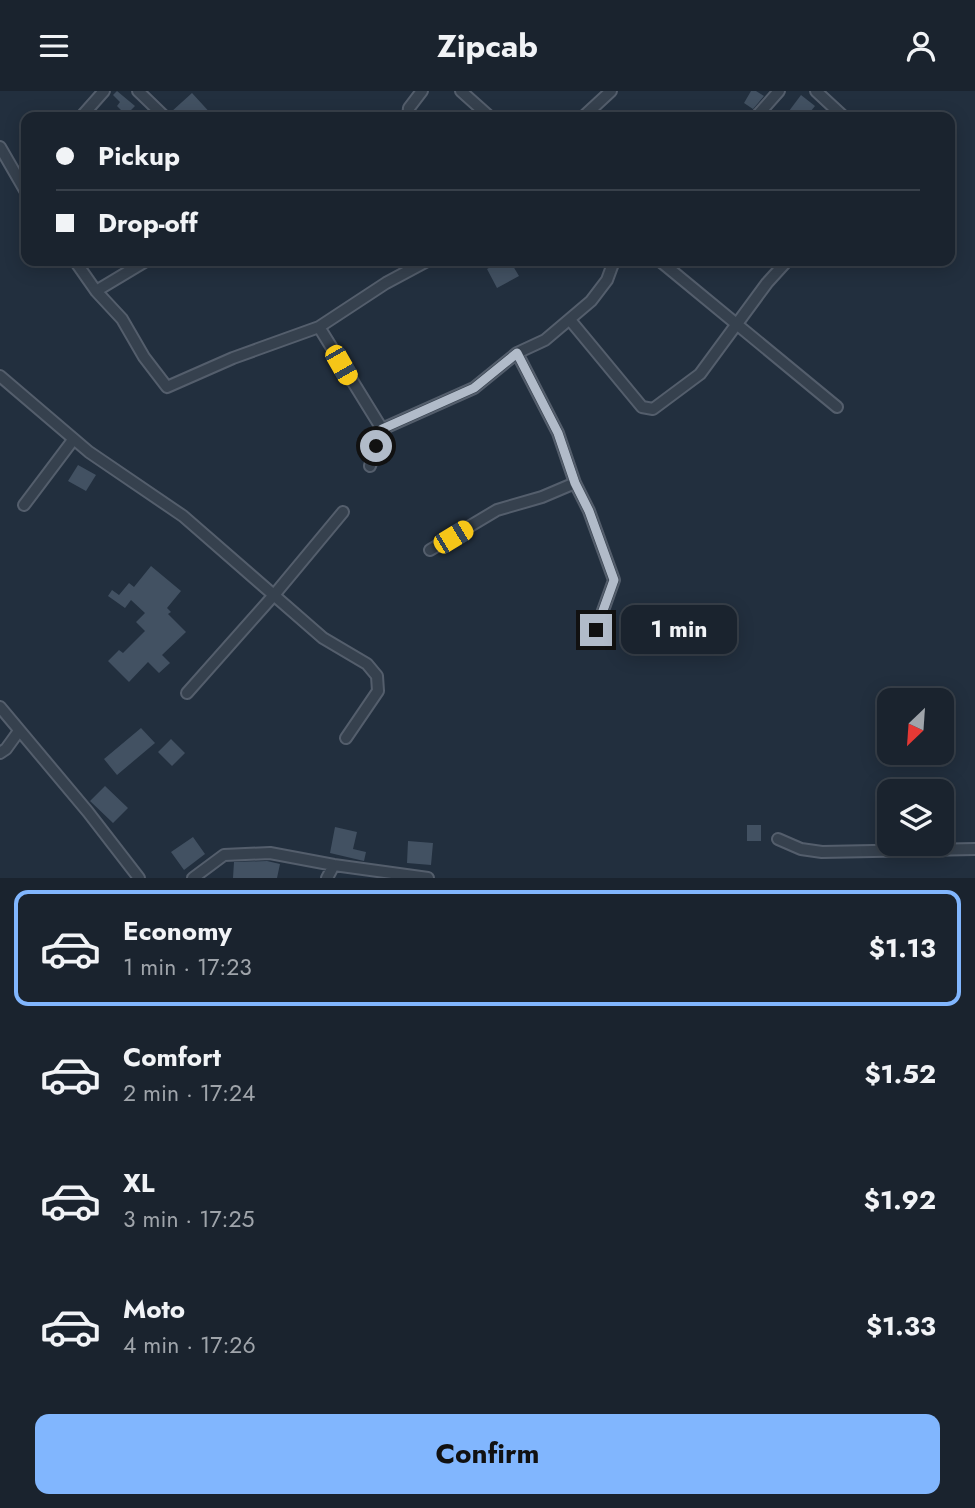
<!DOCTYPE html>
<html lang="en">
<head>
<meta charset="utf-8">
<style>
	:root { --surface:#1a232e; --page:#232b36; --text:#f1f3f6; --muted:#9fa4aa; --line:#38404a; --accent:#81b6fe }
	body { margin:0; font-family:Jost,sans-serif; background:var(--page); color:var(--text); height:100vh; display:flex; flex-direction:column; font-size:26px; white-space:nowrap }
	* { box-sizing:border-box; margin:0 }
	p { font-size:23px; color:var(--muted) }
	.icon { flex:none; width:38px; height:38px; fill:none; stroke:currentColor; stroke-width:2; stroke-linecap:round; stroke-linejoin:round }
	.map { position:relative; height:787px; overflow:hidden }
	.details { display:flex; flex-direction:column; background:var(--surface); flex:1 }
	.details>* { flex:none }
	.guide { position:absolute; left:21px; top:21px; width:934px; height:154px; border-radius:14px; box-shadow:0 4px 18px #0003,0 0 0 2px var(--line); display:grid; align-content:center; height:154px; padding:0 35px; background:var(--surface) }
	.needle { width:46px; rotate:205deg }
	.controls { position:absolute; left:877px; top:597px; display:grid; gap:14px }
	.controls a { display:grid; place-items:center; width:77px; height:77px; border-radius:14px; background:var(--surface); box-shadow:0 4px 18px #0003,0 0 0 2px var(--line); font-size:35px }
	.end { position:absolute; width:32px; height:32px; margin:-16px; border:9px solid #b1bbc9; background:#111; box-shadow:0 0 0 4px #111 }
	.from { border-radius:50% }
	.bubble { position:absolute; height:49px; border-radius:14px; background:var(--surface); box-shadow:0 4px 18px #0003,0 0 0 2px var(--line); font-size:23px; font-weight:700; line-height:49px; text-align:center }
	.car { position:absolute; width:21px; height:42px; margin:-21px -10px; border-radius:9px; box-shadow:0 0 5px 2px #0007; background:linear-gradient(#f5c518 24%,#345 0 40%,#f5c518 0 76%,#345 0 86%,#f5c518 0) }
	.guide b { display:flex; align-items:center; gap:24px; height:66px; font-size:26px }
	.guide b+b { border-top:2px solid var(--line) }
	.guide i { width:18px; height:18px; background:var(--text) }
	ul { padding:12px 0 0; list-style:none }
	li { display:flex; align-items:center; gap:21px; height:116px; margin:0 14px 10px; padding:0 21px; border:4px solid transparent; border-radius:14px }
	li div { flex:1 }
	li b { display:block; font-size:26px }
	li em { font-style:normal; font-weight:700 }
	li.selected { border-color:var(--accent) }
	li>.icon { width:63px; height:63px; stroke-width:1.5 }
	.primary-button { display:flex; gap:14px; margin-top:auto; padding:14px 35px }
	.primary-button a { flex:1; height:80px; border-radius:14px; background:var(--accent); color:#111; font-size:28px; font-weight:700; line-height:80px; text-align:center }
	header { display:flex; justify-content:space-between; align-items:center; height:91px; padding:0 35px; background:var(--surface); font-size:32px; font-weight:700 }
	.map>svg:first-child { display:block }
	.building { fill:#425162 }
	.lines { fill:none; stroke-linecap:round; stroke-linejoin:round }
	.street-casing { stroke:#545e6c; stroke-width:14 }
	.street { stroke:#36414e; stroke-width:10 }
	.route { stroke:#b1bbc9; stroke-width:9 }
</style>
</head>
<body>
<header><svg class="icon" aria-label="menu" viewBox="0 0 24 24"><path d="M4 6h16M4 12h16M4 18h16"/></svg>Zipcab<svg class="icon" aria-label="person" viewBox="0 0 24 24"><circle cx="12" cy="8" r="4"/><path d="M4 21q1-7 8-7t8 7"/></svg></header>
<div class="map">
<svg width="975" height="787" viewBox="0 0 975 787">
	<rect width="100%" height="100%" fill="#222f3e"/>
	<path class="building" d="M117,0l18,15 -9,9 -9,-9 3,-4 -7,-7z
		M751,0h5l8,5 -11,13 -9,-6z
		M192,2l22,24h-41l-2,-5z
		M801,4l14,11 -9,11h-9l-8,-6z
		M490,170h20l9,15 -22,12 -10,-19 5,-3z
		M78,374l18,10 -10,16 -18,-10z
		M151,475l30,25 -14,17 4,4 -3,2 18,18 -24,23 8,8 -11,10 -11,-11 -19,20 -21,-21 11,-11 4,3 22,-22 -9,-9 9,-9 -14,-13 -6,8 -17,-12 4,-6 7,5 10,-12 5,4z
		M141,637l14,15 -38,32 -13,-16z
		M171,648l14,14 -13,13 -14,-14z
		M105,695l23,22 -15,15 -23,-22z
		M747,734h14v16h-14z
		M335,736l22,5 -4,17 13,3 -2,9 -34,-8z
		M193,746l12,17 -21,16 -13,-18z
		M408,750l25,2 -2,22 -24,-2z
		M267,770l13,3 -3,14h-44l1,-16z"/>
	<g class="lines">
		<g class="street-casing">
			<path id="street" d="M138,0l27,26
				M461,0l29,26
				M816,0l28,26
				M81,26l23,-26
				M408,26l1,-9 13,-17
				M583,26l28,-26
				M756,26l23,-26
				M0,56l26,45
				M75,170l21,30 26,28 22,38 23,30 66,-29 86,-31 67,-44 41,-22
				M660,170l177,146
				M96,200l50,-30
				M570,229l72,87 11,2 47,-35 67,-91 20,-22
				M319,236l63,102
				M517,262l41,80 17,50 14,28 25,69 -18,50
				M0,285l89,76 94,64 140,122 44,26 10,12 1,15 -32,47
				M370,375l12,-37 92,-41 43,-35 28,-13 46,-39 16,-21 7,-19
				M24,414l49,-65
				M430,459l67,-40 45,-13 33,-14
				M187,602l87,-98 69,-83
				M0,616l88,105 51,66
				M0,662l6,-4 13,-18
				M778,748l23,10 21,3 153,-3
				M193,787l31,-23 46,-2 64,12 94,13
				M327,787l7,-13"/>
		</g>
		<use href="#street" class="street"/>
	</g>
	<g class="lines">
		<path class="route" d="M376,355l6,-17 92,-41 43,-35 41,80 17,50 14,28 25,69 -18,50"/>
	</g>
</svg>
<div class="controls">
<a><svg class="needle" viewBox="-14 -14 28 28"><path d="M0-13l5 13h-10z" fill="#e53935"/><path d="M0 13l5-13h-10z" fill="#9fa4aa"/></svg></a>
<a><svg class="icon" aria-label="layers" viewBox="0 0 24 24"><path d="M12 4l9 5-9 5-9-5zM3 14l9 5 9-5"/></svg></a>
</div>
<i class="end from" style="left:376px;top:355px"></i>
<i class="end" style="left:596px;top:539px"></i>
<div class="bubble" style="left:621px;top:514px;width:116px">1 min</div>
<i class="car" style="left:341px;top:274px;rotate:150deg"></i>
<i class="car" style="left:453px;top:446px;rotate:59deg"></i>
<div class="guide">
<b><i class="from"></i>Pickup</b>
<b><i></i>Drop-off</b>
</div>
</div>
<section class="details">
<ul>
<li class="selected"><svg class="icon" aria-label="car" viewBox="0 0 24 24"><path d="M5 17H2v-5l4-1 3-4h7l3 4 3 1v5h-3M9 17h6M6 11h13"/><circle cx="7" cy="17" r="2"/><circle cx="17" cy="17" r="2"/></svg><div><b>Economy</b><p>1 min · 17:23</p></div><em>$1.13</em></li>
<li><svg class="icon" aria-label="car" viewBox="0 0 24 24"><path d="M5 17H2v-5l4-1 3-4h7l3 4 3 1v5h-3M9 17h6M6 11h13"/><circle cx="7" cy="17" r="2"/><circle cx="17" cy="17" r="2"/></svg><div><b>Comfort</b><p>2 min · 17:24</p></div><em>$1.52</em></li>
<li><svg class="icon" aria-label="car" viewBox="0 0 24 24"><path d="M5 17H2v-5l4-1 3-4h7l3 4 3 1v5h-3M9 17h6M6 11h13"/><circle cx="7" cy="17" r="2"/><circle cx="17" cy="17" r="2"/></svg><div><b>XL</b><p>3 min · 17:25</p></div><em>$1.92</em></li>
<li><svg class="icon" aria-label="car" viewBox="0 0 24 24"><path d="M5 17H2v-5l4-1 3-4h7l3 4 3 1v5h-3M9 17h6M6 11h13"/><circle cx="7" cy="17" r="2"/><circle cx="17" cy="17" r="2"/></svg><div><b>Moto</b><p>4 min · 17:26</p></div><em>$1.33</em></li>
</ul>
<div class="primary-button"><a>Confirm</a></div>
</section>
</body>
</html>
